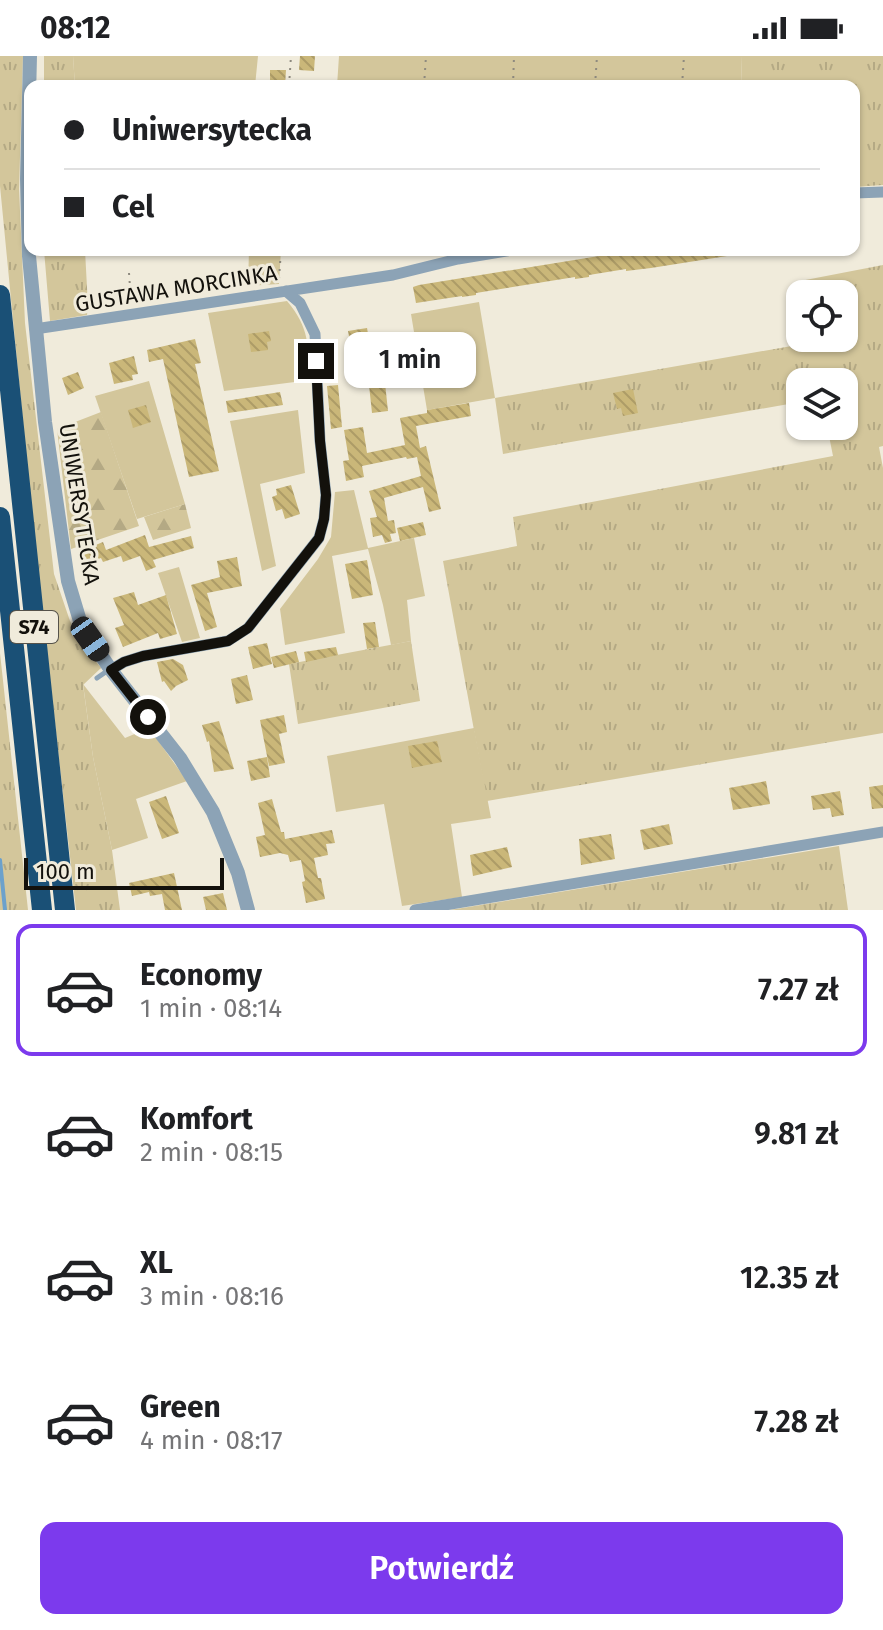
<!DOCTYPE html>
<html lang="pl">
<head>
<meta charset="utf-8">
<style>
	:root { --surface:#fff; --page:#f2f2f2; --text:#202124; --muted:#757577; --line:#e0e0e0; --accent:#7c3aed }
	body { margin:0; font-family:"Fira Sans",sans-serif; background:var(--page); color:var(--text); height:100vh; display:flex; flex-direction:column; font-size:30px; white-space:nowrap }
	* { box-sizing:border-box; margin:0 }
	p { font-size:26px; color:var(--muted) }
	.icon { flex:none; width:44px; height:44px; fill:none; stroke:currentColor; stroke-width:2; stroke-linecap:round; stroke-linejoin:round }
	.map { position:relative; height:854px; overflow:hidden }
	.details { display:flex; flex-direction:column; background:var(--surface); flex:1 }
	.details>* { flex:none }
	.guide { position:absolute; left:24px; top:24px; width:836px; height:176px; border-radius:16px; box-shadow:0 2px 6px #0004; display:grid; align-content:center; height:176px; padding:0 40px; background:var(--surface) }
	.controls { position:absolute; left:786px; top:224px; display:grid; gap:16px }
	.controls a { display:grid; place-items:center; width:72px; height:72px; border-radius:16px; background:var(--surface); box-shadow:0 2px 6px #0004; font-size:40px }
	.scale { position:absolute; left:24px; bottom:20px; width:200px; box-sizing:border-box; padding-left:8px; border:4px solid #13110c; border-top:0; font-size:22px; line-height:28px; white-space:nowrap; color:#13110c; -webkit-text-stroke:6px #f0ebdb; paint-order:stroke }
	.end { position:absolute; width:36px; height:36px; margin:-18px; border:10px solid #13110c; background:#fff; box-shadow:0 0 0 4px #fff }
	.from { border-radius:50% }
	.bubble { position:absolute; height:56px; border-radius:16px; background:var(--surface); box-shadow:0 2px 6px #0004; font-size:26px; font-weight:600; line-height:56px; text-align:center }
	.car { position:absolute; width:24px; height:48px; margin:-24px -12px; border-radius:10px; box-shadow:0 0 6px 2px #0007; background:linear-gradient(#222 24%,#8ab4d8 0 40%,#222 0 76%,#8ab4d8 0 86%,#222 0) }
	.guide b { display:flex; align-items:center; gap:28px; height:76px; font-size:30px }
	.guide b+b { border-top:2px solid var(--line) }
	.guide i { width:20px; height:20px; background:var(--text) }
	ul { padding:14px 0 0; list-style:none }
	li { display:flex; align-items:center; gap:24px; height:132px; margin:0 16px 12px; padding:0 24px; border:4px solid transparent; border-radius:16px }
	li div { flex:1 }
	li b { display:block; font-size:30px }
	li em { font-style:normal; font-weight:600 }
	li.on { border-color:var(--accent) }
	li>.icon { width:72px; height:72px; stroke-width:1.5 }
	.cta { display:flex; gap:16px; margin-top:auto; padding:16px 40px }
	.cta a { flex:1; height:92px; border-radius:16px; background:var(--accent); color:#fff; font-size:32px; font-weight:600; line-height:92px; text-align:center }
	.status { display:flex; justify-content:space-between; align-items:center; height:56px; padding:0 40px; background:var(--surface); direction:ltr }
	.status svg { height:22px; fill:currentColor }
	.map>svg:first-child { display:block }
	.grass { fill:url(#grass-tufts) }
	.forest { fill:url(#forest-firs) }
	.garden { fill:#d3c69b }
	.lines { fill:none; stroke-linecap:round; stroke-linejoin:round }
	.stream { stroke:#6ca1cc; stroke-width:4 }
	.building { fill:url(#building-back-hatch) }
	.path { stroke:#8e8a7f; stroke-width:2; stroke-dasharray:2 6; stroke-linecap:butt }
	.service { stroke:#8ca3b6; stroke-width:5 }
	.minor { stroke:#8ca3b6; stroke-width:11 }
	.tertiary { stroke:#8ca3b6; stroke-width:14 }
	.motorway { stroke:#1a5076; stroke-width:20 }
	.route { stroke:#13110c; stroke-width:10 }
	.labels { text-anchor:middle; stroke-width:6; stroke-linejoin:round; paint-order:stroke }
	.shield { fill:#f0ebdb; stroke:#55524a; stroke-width:2 }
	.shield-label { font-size:20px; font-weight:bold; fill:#13110c }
	.street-label { font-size:22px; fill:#13110c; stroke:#f0ebdb }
</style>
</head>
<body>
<div class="status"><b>08:12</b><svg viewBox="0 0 49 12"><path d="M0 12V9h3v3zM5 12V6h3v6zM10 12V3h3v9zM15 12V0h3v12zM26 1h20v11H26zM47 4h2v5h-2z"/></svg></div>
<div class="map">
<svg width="883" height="854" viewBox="0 0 883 854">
	<defs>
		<pattern id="grass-tufts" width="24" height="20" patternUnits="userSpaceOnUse" patternTransform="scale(2)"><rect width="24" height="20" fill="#d3c69b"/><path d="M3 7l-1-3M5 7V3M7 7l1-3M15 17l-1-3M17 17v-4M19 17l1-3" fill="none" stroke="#b4a984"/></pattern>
		<pattern id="forest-firs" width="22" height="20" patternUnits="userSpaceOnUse" patternTransform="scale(2)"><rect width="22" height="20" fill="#d3c69b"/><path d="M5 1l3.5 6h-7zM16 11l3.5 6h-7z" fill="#b4a984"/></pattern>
		<pattern id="building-back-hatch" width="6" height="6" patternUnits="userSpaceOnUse" patternTransform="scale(2)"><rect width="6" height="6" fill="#cab779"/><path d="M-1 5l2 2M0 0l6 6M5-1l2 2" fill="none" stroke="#ad9c67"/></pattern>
	</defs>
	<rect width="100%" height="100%" fill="#f0ebdb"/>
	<path class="grass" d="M0,0h23l-4,133 6,134 29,251 16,47 14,25 17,22 -18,17 10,72 19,93 8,60h-44l-41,-364 -35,-360z
		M44,0h29l2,30h-31z
		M742,0h141v129l-29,2v-101h-113z
		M44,194h41l3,56 -1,9 -37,6z
		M883,209v181l-4,1 4,21v265l-396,68 -44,-240 74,-15 -4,-29 320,-61 -6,-30h17v-44h-44v20l-297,52 -8,-56 308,-54 -1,-6h42v-44h-44v25l-5,-37z
		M411,585l9,60 -122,23 -9,-60z
		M0,597l28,257h-28z
		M839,790l9,64h-398z"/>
	<path class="forest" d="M101,356l38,114 -68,23 -14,-120z
		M185,448l6,24 -38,12 -9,-23z"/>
	<path class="garden" d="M73,0h185l-3,30h-180z
		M339,0h403l-1,30h-404z
		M249,194h32l-2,34 -31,2z
		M287,245c23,27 21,45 23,79l-86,11 -16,-78z
		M479,246l16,96 -68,12 -16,-96z
		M149,325l36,123 -48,15 -42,-123z
		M298,354l7,63 -45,11 16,82 -14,5 -32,-150z
		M354,434l14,58 46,-10 11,58 -18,4 4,41 -20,4 -8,-40 -15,-56 -36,7 13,77 -60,12 -5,-36 38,-50 13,-22 4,-45z
		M179,511l21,71 -18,4 -24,-69z
		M83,628l42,54 24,-10 38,53 -51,18 12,39 -36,12 -19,-93z
		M474,672l17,90 -40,6 11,73 -60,9 -18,-102 -48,8 -9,-56z"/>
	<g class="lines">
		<path class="stream" d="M0,804l5,50"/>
	</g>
	<path class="building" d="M300,0h15l-1,15 -15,-1z
		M270,14h16l-1,16h-15z
		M656,194h70l1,6 -76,12 -25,3v-2l-37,6v2l-14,2v-2l-99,16v2l-14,2v-1l-46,7 -3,-16 6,-2 211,-34 1,3z
		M367,272l4,22 -19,3 -4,-22z
		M269,275l2,10 -4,1 1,8 -17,2 -3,-18z
		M195,283l6,24 -6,1 24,107 -30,6 -26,-118 -14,3 -2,-12z
		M134,300l4,18 -6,1 1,5 -19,4 -5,-21z
		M78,316l6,16 -16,7 -6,-17z
		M385,327l3,28 -16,2 -3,-28z
		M338,329l4,42 -11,2 -4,-43z
		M633,333l5,24 -15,3 -2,-8 -4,1 -4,-16z
		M280,336l3,13 -55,8 -2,-12z
		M469,347l2,13 -55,10 4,22 6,-2 15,63 -12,3 -6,-25 -39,11 4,23 6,-1 2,13 -6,1 2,7 -7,2 -3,-8 -9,2 -3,-19 7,-1 -8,-26 52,-15 -4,-19 -10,2 -1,-2 -44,9 2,11 -18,4 -3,-20 6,-1 -5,-30 19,-3 4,26 38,-8 -5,-27 27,-5v-3z
		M146,349l5,17 -18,6 -5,-18z
		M291,429l9,29 -15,5 -3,-10 -6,2 -4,-14 5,-2 -1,-6z
		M423,466l3,13 -26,6 -3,-13z
		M145,479l4,12 42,-11 3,12 -41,12 3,7 -10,4 -6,-15 -17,6 -2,-6 -18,6 -2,-4 -15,5 -5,-12 22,-9 3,8z
		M237,501l5,29 -35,7 10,34 -12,4 -14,-46 29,-8 -3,-16z
		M367,504l6,35 -21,4 -7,-35z
		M134,536l4,13 28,-10 11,39 -17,5 -2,-6 -35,14 -8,-19 9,-3 -11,-27z
		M375,566l4,25 -12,2 -4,-26z
		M267,587l5,21 -19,5 -5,-22z
		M336,591l2,8 -32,7 -2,-10z
		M296,595l3,11 -25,6 -3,-11z
		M173,603l10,6 5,15 -12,6 -5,5 -7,-10 -2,1 -5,-20z
		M247,619l6,25 -17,4 -5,-25z
		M284,659l3,17 -8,2 6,29 -16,3 -9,-46z
		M219,665l15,48 -20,3 -5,-31 -2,1 -5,-17z
		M437,685l5,21 -30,6 -4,-22z
		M267,701l3,20 -19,4 -4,-20z
		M766,725l4,23 -37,6 -4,-22z
		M883,729v23l-11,1 -3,-22z
		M840,735l4,24 -12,2 -2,-9 -17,2 -2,-14z
		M166,740l13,37 -17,6 -13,-37z
		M272,743l9,33h3l1,7 47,-9 3,13 -9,1 2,11 -14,3 4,20h3l4,21 -19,4 -4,-21 3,-1 -4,-21 -11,2 -2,-7 -8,-2 -20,4 -4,-20 9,-2 -7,-32z
		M669,768l4,20 -29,6 -4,-20z
		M611,778l4,25 -34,6 -2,-26z
		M507,791l5,20 -39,9 -3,-21z
		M174,817l8,37h-17l-3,-16 -12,2 -1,-4 -17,4 -3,-13z
		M223,837l4,17h-21l-3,-13z"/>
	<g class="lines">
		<path class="path" d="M289,30l2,-30
			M424,30l2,-30
			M513,30l1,-30
			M595,30l2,-30
			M682,30l2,-30
			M129,217l2,28
			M279,223l2,-29"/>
		<path class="service" d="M97,622l13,-9
			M136,670l12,-9"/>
		<path class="minor" d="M854,137l29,-1
			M35,273l358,-54 65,-16 54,-9
			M111,614l13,-8 19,-6 85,-15 20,-13 71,-90 5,-19 2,-24 -6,-54 -5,-107 -15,-31 -14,-12
			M415,854l468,-78"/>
		<path class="tertiary" d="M30,0l-3,123 2,77 16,166 23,159 12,40 10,18 21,31 69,88 33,54 25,61 10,37"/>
		<path class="motorway" d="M0,239l65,615
			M0,461l42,393"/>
	</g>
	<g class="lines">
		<path class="route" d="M148,661l-37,-47 13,-8 19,-6 85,-15 20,-13 71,-90 5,-19 2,-24 -6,-54 -4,-80"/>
	</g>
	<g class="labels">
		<rect class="shield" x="10" y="555" width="48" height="32" rx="6"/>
		<g class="shield-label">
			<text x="34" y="578">S74</text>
		</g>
		<g class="street-label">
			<text transform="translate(176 232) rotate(-9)" y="8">GUSTAWA MORCINKA</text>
			<text transform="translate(80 448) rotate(81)" y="8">UNIWERSYTECKA</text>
		</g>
	</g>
</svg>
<div class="controls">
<a><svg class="icon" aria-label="locate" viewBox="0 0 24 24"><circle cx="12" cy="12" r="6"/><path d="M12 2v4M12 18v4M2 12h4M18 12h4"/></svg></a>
<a><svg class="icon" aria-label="layers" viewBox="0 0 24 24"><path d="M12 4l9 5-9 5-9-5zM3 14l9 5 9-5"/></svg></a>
</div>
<div class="scale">100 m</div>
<i class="end from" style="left:148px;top:661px"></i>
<i class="end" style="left:316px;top:305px"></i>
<div class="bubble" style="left:344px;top:276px;width:132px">1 min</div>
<i class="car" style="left:90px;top:583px;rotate:145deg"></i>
<div class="guide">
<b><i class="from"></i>Uniwersytecka</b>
<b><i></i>Cel</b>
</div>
</div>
<section class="details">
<ul>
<li class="on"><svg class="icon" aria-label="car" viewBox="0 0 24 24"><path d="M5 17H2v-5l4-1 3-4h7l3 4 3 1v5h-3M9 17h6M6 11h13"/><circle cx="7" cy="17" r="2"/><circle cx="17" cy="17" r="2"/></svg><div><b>Economy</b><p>1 min · 08:14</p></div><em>7.27 zł</em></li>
<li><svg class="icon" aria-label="car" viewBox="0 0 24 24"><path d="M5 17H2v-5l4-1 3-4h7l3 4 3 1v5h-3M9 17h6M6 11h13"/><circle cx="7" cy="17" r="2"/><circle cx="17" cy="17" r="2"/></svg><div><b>Komfort</b><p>2 min · 08:15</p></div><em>9.81 zł</em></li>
<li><svg class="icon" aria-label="car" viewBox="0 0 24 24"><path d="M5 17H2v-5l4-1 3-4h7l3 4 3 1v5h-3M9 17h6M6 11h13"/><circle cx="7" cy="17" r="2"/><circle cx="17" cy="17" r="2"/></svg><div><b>XL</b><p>3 min · 08:16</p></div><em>12.35 zł</em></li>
<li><svg class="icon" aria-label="car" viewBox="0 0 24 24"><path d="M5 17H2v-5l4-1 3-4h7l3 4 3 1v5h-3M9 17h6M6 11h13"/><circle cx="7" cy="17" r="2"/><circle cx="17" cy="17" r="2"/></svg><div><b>Green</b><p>4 min · 08:17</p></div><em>7.28 zł</em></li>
</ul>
<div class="cta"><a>Potwierdź</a></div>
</section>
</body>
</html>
